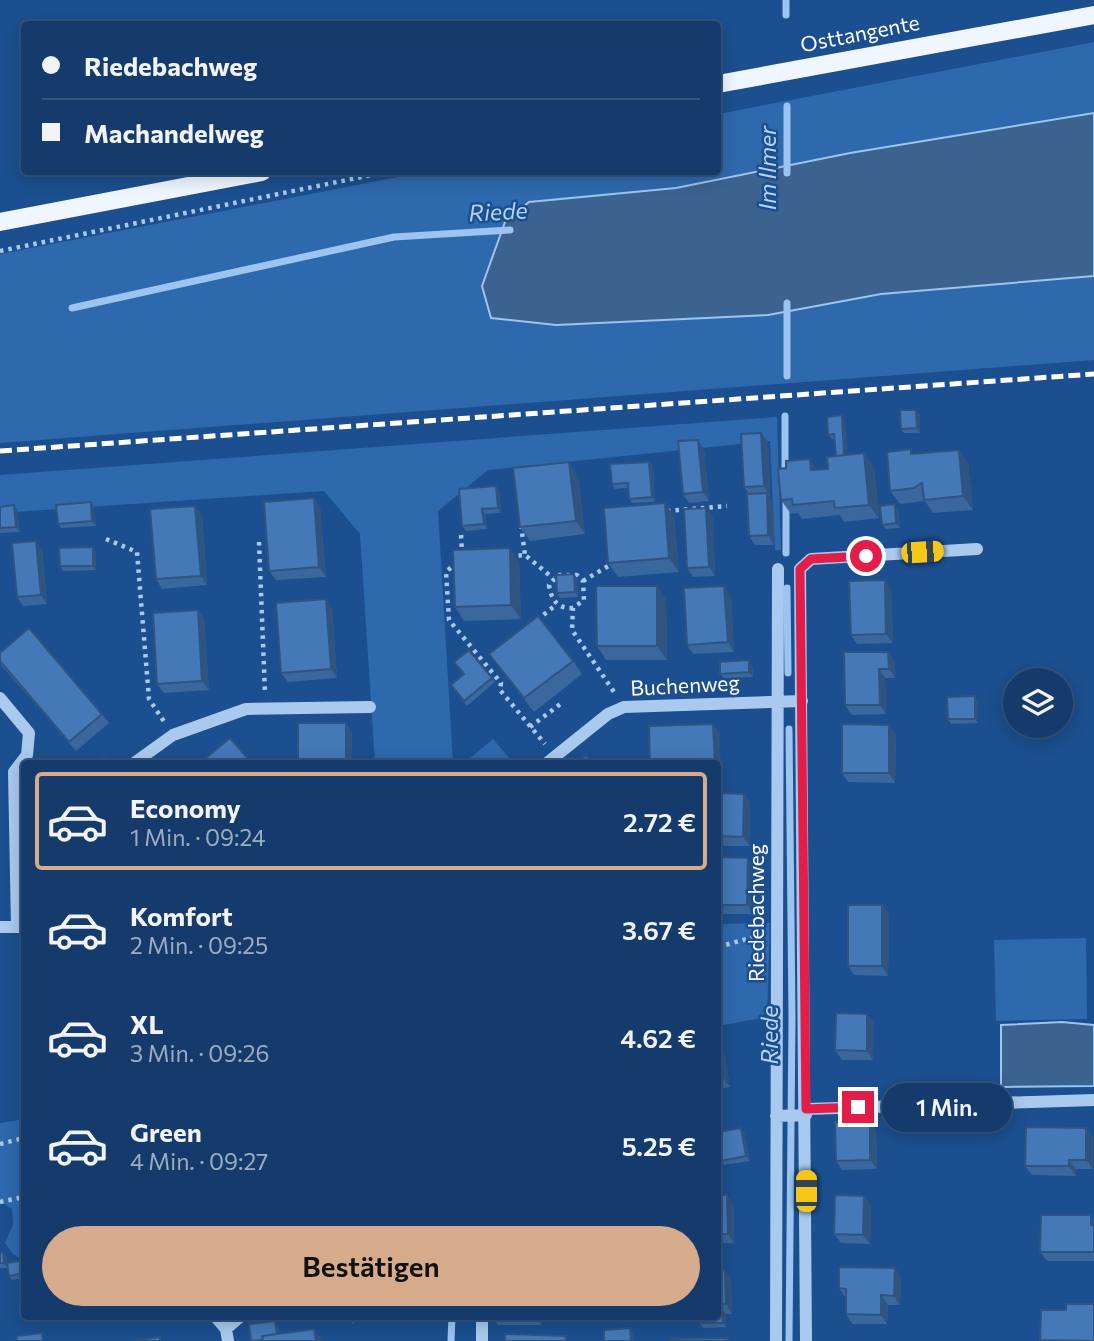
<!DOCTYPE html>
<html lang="de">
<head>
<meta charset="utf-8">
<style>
	:root { --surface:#143b6b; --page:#1d4271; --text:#f1f3f6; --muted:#9dadc1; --line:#33557e; --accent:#d6ab8b }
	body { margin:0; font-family:Commissioner,sans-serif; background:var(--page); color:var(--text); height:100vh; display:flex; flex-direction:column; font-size:26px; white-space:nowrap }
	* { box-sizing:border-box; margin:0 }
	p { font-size:23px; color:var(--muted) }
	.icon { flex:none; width:38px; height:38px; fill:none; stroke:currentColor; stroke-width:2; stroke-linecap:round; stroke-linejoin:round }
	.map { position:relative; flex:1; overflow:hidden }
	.side { position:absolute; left:21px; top:760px; width:700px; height:560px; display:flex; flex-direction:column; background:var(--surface); border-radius:7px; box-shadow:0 4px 18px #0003,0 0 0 2px var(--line) }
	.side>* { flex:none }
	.top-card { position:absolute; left:21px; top:21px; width:700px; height:154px; border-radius:7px; box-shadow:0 4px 18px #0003,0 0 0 2px var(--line); display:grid; align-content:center; height:154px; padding:0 21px; background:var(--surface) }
	.controls { position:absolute; left:1003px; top:668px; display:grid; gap:14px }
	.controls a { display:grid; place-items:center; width:70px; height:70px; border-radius:50%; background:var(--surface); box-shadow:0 4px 18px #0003,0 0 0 2px var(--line); font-size:35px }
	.end { position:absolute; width:32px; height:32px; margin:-16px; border:9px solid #e11d48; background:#fff; box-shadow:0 0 0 4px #fff }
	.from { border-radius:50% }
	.bubble { position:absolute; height:49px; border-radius:24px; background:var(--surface); box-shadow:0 4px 18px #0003,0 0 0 2px var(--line); font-size:23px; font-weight:600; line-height:49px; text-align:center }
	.car { position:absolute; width:21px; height:42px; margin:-21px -10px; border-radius:9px; box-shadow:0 0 5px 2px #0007; background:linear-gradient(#f5c518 24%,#345 0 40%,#f5c518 0 76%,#345 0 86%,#f5c518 0) }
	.top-card b { display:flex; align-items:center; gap:24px; height:66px; font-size:26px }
	.top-card b+b { border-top:2px solid var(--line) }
	.top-card i { width:18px; height:18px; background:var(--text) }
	ul { padding:12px 0 0; list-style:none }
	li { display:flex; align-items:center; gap:21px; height:98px; margin:0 14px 10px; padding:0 7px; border:4px solid transparent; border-radius:7px }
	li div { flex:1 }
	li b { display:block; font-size:26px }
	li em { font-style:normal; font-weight:600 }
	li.active { border-color:var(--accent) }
	li>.icon { width:63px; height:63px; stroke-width:1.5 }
	.button { display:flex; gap:14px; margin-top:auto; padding:14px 21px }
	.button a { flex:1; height:80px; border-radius:42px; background:var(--accent); color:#111; font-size:28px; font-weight:600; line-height:80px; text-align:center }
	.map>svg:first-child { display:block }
	.green { fill:#2e69ad }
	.water { fill:#3c6290; stroke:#9cc4f0; stroke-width:2 }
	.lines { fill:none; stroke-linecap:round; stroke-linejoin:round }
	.stream { stroke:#9cc4f0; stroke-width:7 }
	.path { stroke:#a9c9ee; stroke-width:4.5; stroke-dasharray:3.5 5; stroke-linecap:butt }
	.minor { stroke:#a9c9ee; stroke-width:12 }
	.major { stroke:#f0f6ff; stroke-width:18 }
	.rail { stroke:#fff; stroke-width:5; stroke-dasharray:12 5; stroke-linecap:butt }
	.wall { fill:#3a679d }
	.shaded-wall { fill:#305480 }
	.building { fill:#4478b7; stroke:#305480; stroke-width:2 }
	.route { stroke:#e11d48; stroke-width:9 }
	.labels { text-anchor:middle; stroke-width:5; stroke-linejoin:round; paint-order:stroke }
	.street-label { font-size:21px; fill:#fff; stroke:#1b4f8f }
	.water-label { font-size:23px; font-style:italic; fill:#b5d3f5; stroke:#1b4f8f }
</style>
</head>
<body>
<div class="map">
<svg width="1094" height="1341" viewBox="0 0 1094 1341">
	<rect width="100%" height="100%" fill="#1b4f8f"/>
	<path class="green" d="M1094,42v71l-244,40 -174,35 -147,14 -35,54 -12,30 9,32 65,7 212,-10 113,-21 213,-18v84l-1094,83v-189l424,-82h294v-58z
		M777,417l4,133h-6l-5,-109 -282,29 -50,41 15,252h-78l-15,-229 -36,-43 -324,22v-38z
		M493,739l17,20 -5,4h-41z
		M770,923l-3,94 -49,9v-102z
		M1086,938l1,81 -91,2 -2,-81z
		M24,1119v142l-11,-7 -8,-11 8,-18 -1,-16 -12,-8v-78z"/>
	<path class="water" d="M1094,113v163l-213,18 -113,21 -212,10 -65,-7 -9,-32 23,-64 24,-20 147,-14 174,-35z
		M1062,1022l32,3v61l-93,1v-62z"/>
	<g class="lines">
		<path class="stream" d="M786,0v15
			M787,173v-67
			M72,308l322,-71 116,-7
			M787,376v-73
			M785,416v59
			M786,497v56
			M787,588l1,85
			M789,729l3,289 -3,323
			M451,1341l1,-25"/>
		<path class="path" d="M0,251l386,-79
			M667,511l60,-5
			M521,525l4,30
			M461,535l1,17
			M106,539l31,13 12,147 16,24
			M259,542l6,151
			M510,556l15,-1 28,23
			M457,562l-11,10 3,48 52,63 -1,7 45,54
			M583,581l27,-16v-3
			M573,608c-16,1 -22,-9 -24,-23l9,-10h19l6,6 1,19 -11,8 -1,22 42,62
			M537,620l20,-16
			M530,727l33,-25
			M718,947l43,-12
			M0,1144l24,-6
			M0,1202l24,-5"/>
		<path class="minor" d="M0,698l29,35 -2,22 -13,17 3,155
			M134,763l39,-28 73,-26 124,-2
			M547,763l61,-49 16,-7 178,-6
			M0,927h24
			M806,1109l288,-9
			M776,1116l30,-1
			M215,1316l11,13 2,12
			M226,1329l15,-13
			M482,1341v-25
			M776,1341l2,-772
			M806,1341l-6,-772 11,-10 166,-10"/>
		<path class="major" d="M718,84l376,-69
			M0,222l262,-50"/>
		<path class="rail" d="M0,451l1094,-77"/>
	</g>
	<path class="wall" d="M920,415v18h-16l-3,-4z
		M845,420l2,35 27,12 5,51 -35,4 -4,-7 -38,4 -4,-6 -7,1 -10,-14 5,-32 32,2 10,-1 8,-13 -2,-17h-2l-4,-4z
		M761,433l7,9 2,54h-2l5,6 1,43h-19l-6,-9v-42l-5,-7z
		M704,449l5,52 -20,2 -6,-9z
		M915,454l53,9 5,47 -40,3 -8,-12 -25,3 -10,-13z
		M649,462l4,4 2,36 -23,1 -3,-4 -1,-11 -13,1 -3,-5z
		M578,476l7,58 -55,7 -10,-14z
		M499,490l2,23 -16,1 2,15 -21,2 -4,-5z
		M91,502l3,5 2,19 -35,2 -3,-4z
		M665,503l9,13 5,56 -61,5 -10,-14z
		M14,505l3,5 3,22 -20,1v-26z
		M195,506l7,9 5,70 -45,4 -6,-10z
		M320,507l6,70 -50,3 -7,-9z
		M706,508l7,9 2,59 -22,1 -6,-9z
		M898,509l2,19 -14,1 -4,-4z
		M93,547l3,5v18l-33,1 -3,-5z
		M42,550l5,54 -24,2 -6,-9z
		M519,562l2,57 -57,2 -9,-14z
		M574,574l3,4 1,19 -18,1 -3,-5z
		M657,586l9,13 1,61h-61l-9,-14z
		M891,589l2,54 -36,1 -6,-9z
		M731,595l3,57 -41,2 -6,-9z
		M326,599l6,10 5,69 -49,4 -7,-9z
		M198,610l6,9 5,71 -45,3 -7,-9z
		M888,652l7,9v17h-10l1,36 -34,1 -7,-10z
		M0,653l102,61 7,9 -33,28 -74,-85 -2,-4z
		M489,654l84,7 9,13 -48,38z
		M752,665l1,12 -29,1 -4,-4z
		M464,675l28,3 3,4 -28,24 -13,-16z
		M978,701v22l-27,1 -3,-5z
		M896,734l-1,49 -47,-1 -6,-9z
		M718,793l26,1 6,9v43h-32z
		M718,857l36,10v47h-36z
		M882,905l7,10 -1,61 -34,-1 -6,-9z
		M867,1014l7,9 -1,37h-31l-7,-10z
		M718,1041l5,8 7,38 -12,2z
		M741,1128l3,5 6,28 -26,4 -4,-4 -2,-12v-18v1z
		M1086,1128l7,9v32h-17v7l-44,-1 -7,-9z
		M876,1131l1,38 -35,1 -6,-9z
		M718,1195l16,10v38h-16z
		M864,1196l7,9 -1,39 -29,-1 -7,-9z
		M1094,1220v41h-47l-7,-9z
		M3,1252l4,5v6l17,-3v18l-12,2 -3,-4 -2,-8h-7v-15z
		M895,1268l6,10 -1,27h-12l-1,19h-35l-6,-10v-16l-7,-10z
		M718,1270l13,9 1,35h-7l1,13 -23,1 -3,-5 18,-7z
		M346,1316h17l-10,8z
		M492,1316h50v9h-44z"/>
	<path class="shaded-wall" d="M916,410l4,5v18l-3,-5z
		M842,415l3,5 3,49 -3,-4z
		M761,433l7,9 2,54 -6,-10z
		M698,440l6,9 5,52 -6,-9z
		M959,450l9,13 5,47 -10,-14z
		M864,453l10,14 5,51 -10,-13z
		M810,459l10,14 -9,-3z
		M569,462l9,14 7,58 -9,-13z
		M649,462l4,4 2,36 -3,-5z
		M496,486l3,4 2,23 -3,-5z
		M767,493l6,9 1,43 -6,-10z
		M314,498l6,9 6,70 -7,-10z
		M91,502l3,5 2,19 -4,-5z
		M665,503l9,13 5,56 -10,-14z
		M895,504l3,5 2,19 -4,-5z
		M14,505l3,5 3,22 -4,-5z
		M195,506l7,9 5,70 -6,-9z
		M706,508l7,9 2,59 -6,-9z
		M482,509l3,5 2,15 -3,-5z
		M36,541l6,9 5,54 -6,-9z
		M93,547l3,5v18l-3,-4z
		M510,548l9,14 2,57 -10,-14z
		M574,574l3,4 1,19 -3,-5z
		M885,580l6,9 2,54 -7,-9z
		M657,586l9,13 1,61 -10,-14z
		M724,586l7,9 3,57 -6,-10z
		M326,599l6,10 5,69 -6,-9z
		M198,610l6,9 5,71 -7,-9z
		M888,652l7,9v17l-6,-9z
		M749,660l3,5 1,12 -4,-5z
		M879,669l6,9 1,36 -6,-9z
		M975,696l3,5v22l-3,-4z
		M346,723l6,10v30h-6z
		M713,724l7,9 1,41 -3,-6v-5h-3z
		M889,725l7,9 -1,49 -6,-10z
		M744,794l6,9v43l-7,-9z
		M748,858l6,9v47l-7,-9z
		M882,905l7,10 -1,61 -6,-10z
		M867,1014l7,9 -1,37 -6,-9z
		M718,1041l5,8 7,38 -7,-9z
		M870,1122l6,9 1,38 -7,-9z
		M741,1128l3,5 6,28 -4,-5z
		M1086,1128l7,9v32l-7,-9z
		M1069,1160l7,9v7l-7,-10z
		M727,1195l7,10v38l-6,-9z
		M864,1196l7,9 -1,39 -7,-9z
		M1091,1215l3,5v10l-3,-5z
		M3,1252l4,5 1,11 -4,-5z
		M895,1268l6,10 -1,27 -6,-9z
		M725,1270l6,9 1,35 -6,-10z
		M881,1295l7,10 -1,19 -6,-9z
		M722,1309l4,5v13l-3,-4z
		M535,1316h7v9z
		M275,1321l4,5 2,15 -3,-3z
		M630,1328l3,5 1,8h-3z
		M314,1329l9,12h-7z"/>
	<path class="building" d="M900,410h16l1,18 -16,1z
		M842,415l2,40 -8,1 -2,-22 -6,1 -1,-18z
		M761,433l3,53 -20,1 -3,-53z
		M698,440l5,52 -20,2 -5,-53z
		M911,449v5l48,-4 4,46 -39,4 -2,-17 -8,5 -24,3 -3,-39z
		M864,453l5,52 -34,3 -1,-7 -41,4 -1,-6 -11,1 -3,-31 8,-1v-7l24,-2 1,11 17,-1 -1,-12z
		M569,462l7,59 -56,6 -7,-59z
		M649,462l3,35 -23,2 -1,-16 -16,1 -2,-20z
		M496,486l2,22 -16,1 2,15 -22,2 -3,-37z
		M767,493l1,42 -19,1 -2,-42z
		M314,498l5,69 -50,4 -5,-69z
		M91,502l1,19 -34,3 -2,-19z
		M665,503l4,55 -61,5 -4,-55z
		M895,504l1,19 -14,2 -2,-19z
		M14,505l2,22 -16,1v-21z
		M195,506l6,70 -45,3 -6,-70z
		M706,508l3,59 -22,1 -3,-59z
		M36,541l5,54 -24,2 -5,-54z
		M93,547v19h-33l-1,-18z
		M510,548l1,57 -56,2 -2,-57z
		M574,574l1,18 -18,1 -1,-18z
		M885,580l1,54 -35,1 -2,-54z
		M596,586h61v60h-60z
		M724,586l4,56 -41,3 -3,-57z
		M326,599l5,70 -50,4 -5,-70z
		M198,610l4,71 -45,3 -4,-71z
		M538,616l35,45 -49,37 -35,-44z
		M29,628l73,86 -33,28 -69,-81v-8z
		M469,650l23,28 -28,23 -13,-16 13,-11 -10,-12z
		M844,652h44l1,17h-10l1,36h-35z
		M749,660v12l-29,2v-12z
		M975,696v23h-27l-1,-22z
		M298,723h48v40h-48z
		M713,724l2,39h-65l-1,-37z
		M842,724l47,1v48h-47z
		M230,738l22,25h-52z
		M586,755l6,8h-16z
		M104,757l6,6h-14z
		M718,793l26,1 -1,43 -25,-1z
		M718,857l30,1 -1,47h-29z
		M848,905h34v61h-34z
		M836,1013l31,1v37l-32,-1z
		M718,1043l5,35 -5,1z
		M835,1122h35v38l-34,1z
		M1026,1127l60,1v32h-17v6h-44z
		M741,1128l5,28 -26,5 -2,-17v-12z
		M718,1195h9l1,39h-10z
		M835,1195l29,1 -1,39 -29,-1z
		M1041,1215h50v10h3v27h-54z
		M3,1252l1,11h-4v-10z
		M24,1260v13l-15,3 -2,-13z
		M839,1267l56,1 -1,28 -13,-1v20l-35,-1v-25l-7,-1z
		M718,1270h7l1,34 -8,1z
		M1066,1304h28v37l-54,-1 1,-30h25z
		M718,1309h4l1,14h-23v-7h18z
		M275,1321l2,13 -15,2 1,4 -12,1 -2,-17z
		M630,1328l1,13h-27v-11z
		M314,1329l2,12h-53l-1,-5z
		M42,1333l1,8h-26l-1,-5z
		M505,1334l61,2v5h-61z
		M160,1337v4h-28z
		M727,1338l1,3h-58v-2z"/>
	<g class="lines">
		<path class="route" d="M858,1107l-52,2 -6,-540 11,-10 55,-3"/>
	</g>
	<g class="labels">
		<g class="street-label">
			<text transform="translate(860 34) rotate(-11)" y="7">Osttangente</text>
			<text transform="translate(685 686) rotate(-3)" y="7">Buchenweg</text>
			<text transform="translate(757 913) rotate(-90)" y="7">Riedebachweg</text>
		</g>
		<g class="water-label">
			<text transform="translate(768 168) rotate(-90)" y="8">Im Ilmer</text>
			<text transform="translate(498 212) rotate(-3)" y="8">Riede</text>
			<text transform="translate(770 1035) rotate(-90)" y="8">Riede</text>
		</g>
	</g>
</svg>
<div class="controls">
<a><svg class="icon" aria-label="layers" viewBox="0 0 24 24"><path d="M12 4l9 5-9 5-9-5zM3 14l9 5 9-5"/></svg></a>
</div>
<i class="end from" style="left:866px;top:556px"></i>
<i class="end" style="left:858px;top:1107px"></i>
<div class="bubble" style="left:882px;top:1083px;width:130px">1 Min.</div>
<i class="car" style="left:922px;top:552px;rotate:86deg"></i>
<i class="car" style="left:806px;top:1191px;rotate:0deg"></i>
<div class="top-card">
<b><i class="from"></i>Riedebachweg</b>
<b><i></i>Machandelweg</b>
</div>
<section class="side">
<ul>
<li class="active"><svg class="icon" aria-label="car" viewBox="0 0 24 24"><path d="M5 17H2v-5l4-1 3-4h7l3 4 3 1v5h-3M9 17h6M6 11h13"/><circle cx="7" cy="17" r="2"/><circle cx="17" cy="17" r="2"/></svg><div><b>Economy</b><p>1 Min. · 09:24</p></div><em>2.72 €</em></li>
<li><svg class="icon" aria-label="car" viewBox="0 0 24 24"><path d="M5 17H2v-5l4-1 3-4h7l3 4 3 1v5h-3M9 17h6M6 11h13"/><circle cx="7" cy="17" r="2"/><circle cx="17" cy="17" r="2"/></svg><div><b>Komfort</b><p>2 Min. · 09:25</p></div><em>3.67 €</em></li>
<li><svg class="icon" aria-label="car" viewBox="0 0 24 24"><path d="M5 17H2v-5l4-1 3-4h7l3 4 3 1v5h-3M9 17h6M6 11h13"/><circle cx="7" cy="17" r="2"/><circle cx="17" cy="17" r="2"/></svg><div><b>XL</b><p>3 Min. · 09:26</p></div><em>4.62 €</em></li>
<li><svg class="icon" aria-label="car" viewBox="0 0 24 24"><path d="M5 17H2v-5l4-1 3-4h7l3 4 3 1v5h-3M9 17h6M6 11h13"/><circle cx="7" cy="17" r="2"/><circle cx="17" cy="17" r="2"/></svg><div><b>Green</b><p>4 Min. · 09:27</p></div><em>5.25 €</em></li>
</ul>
<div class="button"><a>Bestätigen</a></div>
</section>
</div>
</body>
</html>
